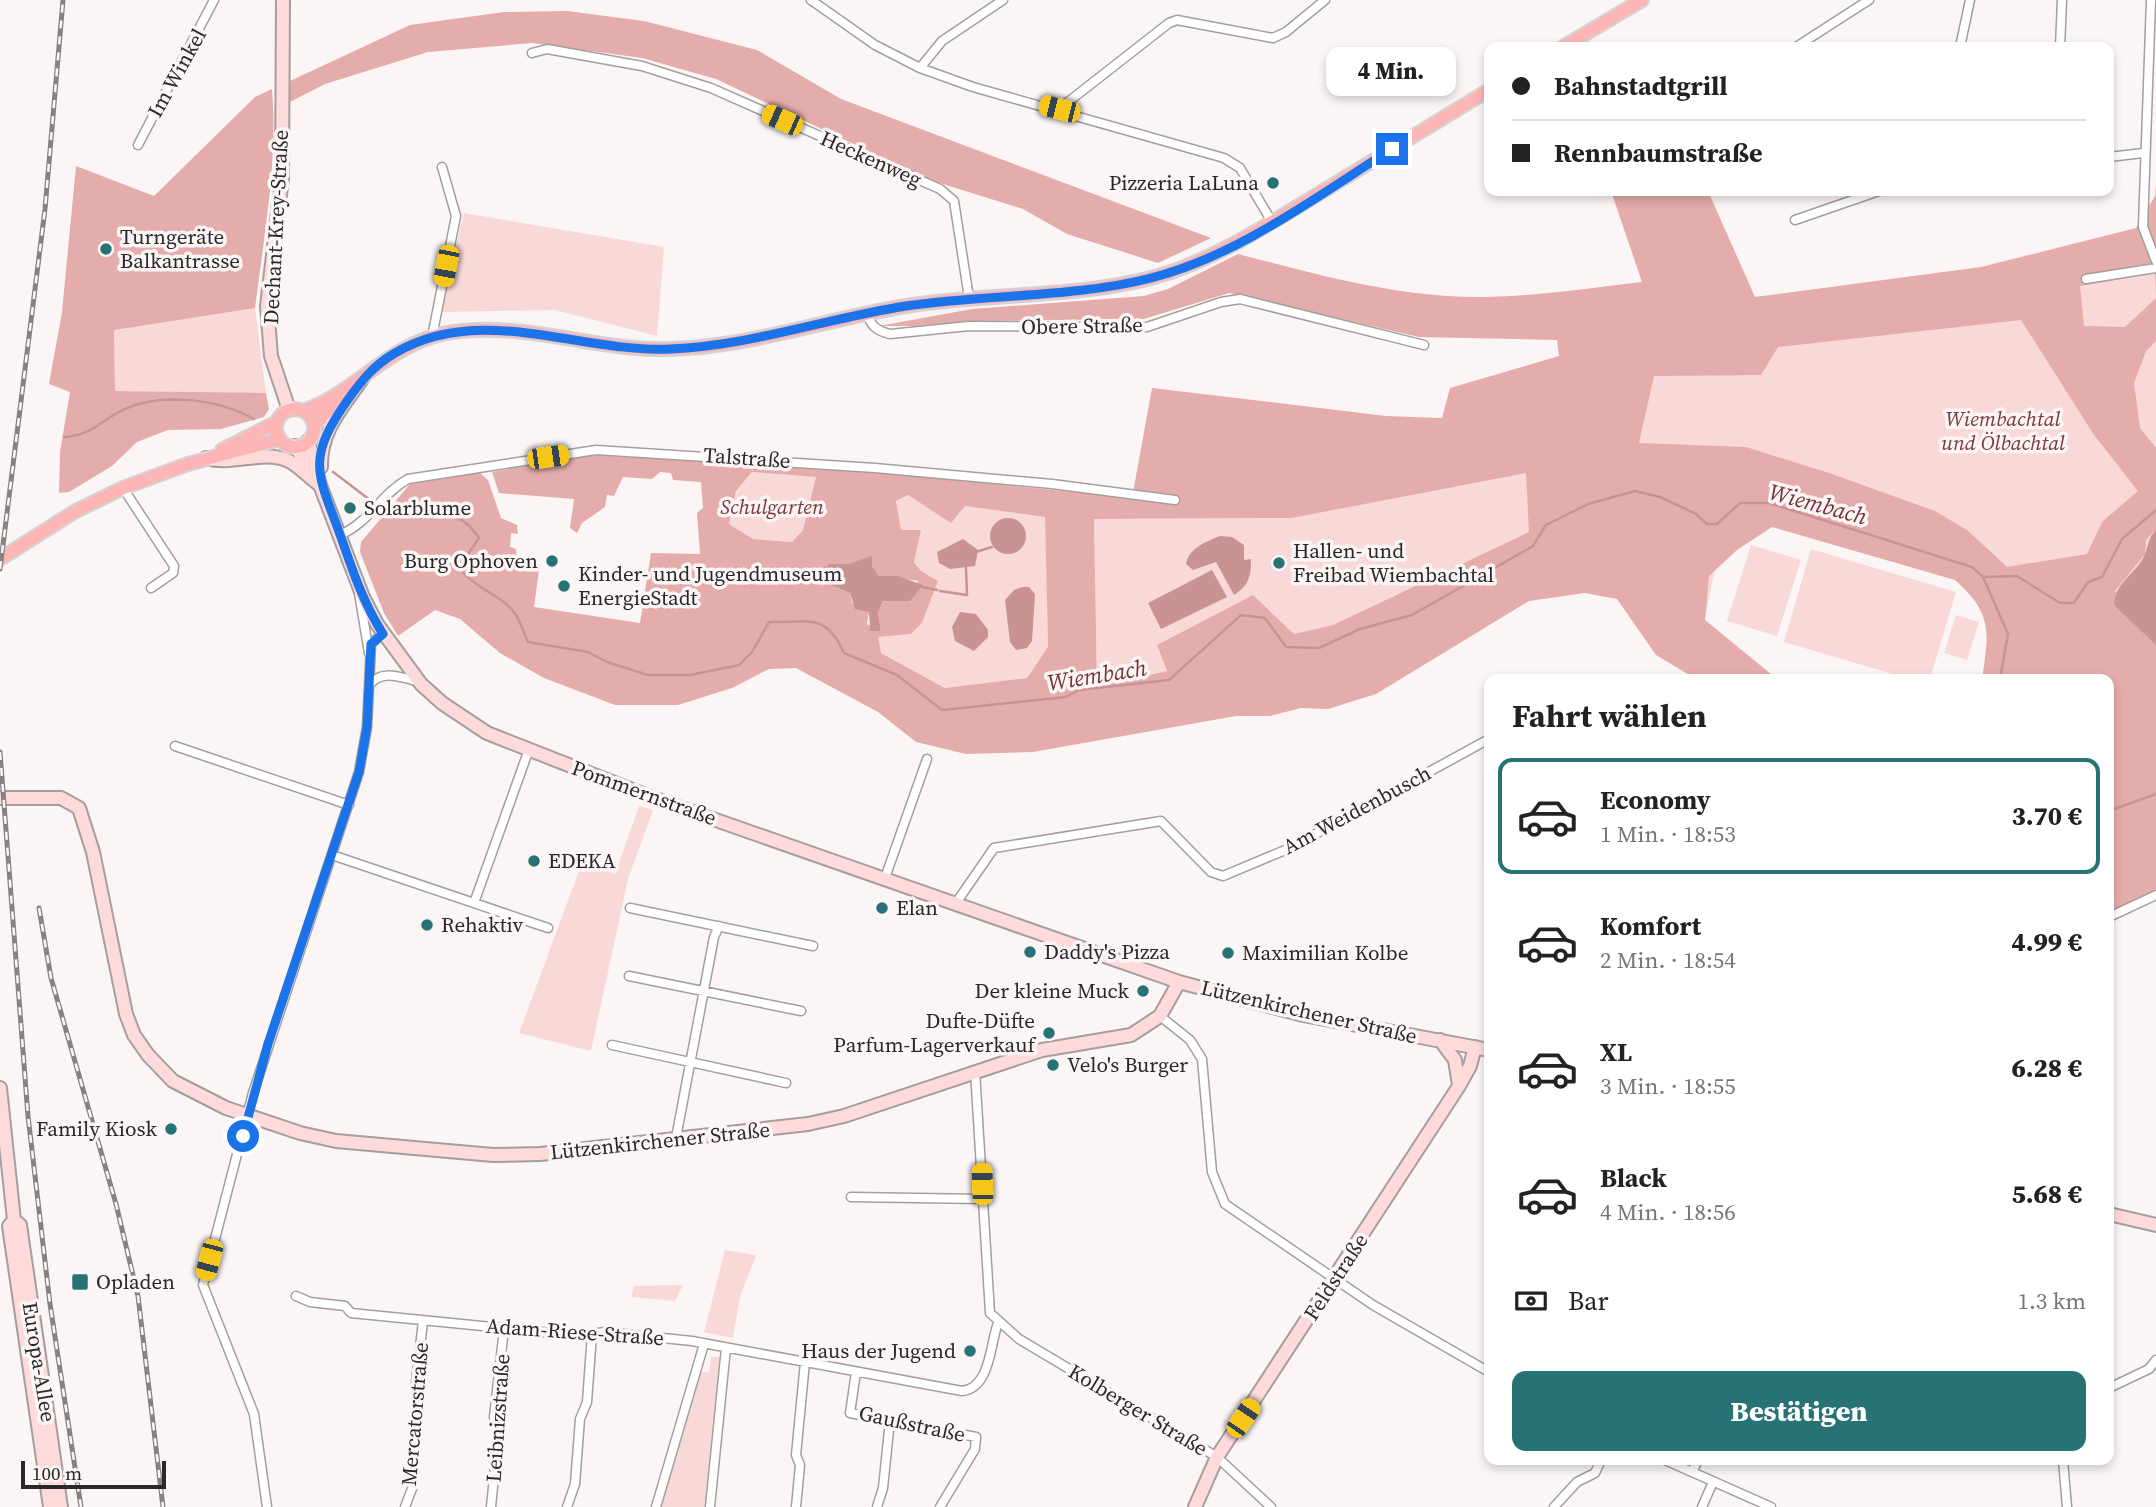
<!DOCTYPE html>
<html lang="de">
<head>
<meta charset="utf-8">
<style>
	:root { --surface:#fff; --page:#f2f2f2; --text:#222; --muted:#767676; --line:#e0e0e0; --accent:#277275 }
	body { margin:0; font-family:"Source Serif 4",serif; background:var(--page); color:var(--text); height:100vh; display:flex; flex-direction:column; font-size:26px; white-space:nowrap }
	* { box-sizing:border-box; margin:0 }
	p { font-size:23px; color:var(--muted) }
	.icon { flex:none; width:38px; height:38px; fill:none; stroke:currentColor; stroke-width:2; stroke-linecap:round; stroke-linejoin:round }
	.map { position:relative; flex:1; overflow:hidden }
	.details { position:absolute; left:1484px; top:674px; width:630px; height:791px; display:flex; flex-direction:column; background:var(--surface); border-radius:14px; box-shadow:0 4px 10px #0003 }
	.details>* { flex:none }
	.hud { position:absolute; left:1484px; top:42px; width:630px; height:154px; border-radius:14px; box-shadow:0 4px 10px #0003; display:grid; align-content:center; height:154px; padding:0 28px; background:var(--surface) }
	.scale { position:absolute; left:21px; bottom:18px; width:145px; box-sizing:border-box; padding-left:7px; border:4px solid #2a2828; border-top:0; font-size:19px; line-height:24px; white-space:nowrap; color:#2a2828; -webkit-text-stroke:5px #fcf5f5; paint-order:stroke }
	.end { position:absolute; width:32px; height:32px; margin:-16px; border:9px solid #1a73e8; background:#fff; box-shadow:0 0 0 4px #fff }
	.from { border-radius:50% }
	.bubble { position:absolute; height:49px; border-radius:14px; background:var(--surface); box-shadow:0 4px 10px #0003; font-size:23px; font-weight:800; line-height:49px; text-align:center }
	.car { position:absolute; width:21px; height:42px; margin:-21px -10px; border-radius:9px; box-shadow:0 0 5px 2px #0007; background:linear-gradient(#f5c518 24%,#345 0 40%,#f5c518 0 76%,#345 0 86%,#f5c518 0) }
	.hud b { display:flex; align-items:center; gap:24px; height:66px; font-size:26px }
	.hud b+b { border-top:2px solid var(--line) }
	.hud i { width:18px; height:18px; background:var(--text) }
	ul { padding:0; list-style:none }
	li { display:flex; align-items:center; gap:21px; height:116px; margin:0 14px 10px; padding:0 14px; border:4px solid transparent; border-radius:14px }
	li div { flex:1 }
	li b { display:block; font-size:26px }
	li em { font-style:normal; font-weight:800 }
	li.current { border-color:var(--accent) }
	li>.icon { width:63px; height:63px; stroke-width:1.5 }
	h2 { padding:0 28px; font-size:32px; line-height:84px }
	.pay { display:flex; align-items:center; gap:18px; height:77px; padding:0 28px; font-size:26px }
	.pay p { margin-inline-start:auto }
	.button { display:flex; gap:14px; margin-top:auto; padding:14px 28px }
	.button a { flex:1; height:80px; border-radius:14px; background:var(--accent); color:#fff; font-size:28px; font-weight:800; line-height:80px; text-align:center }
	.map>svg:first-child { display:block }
	.green { fill:#f9d8d8 }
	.forest { fill:#e4acab; fill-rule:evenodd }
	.water { fill:#ca9393 }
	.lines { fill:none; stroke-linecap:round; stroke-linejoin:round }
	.stream { stroke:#ca9393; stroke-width:2.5 }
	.street-casing { stroke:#a59e9e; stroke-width:11 }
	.secondary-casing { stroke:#a59e9e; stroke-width:16 }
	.primary-casing { stroke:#d4d4d4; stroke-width:16 }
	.street { stroke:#fff; stroke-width:8 }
	.secondary { stroke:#fedadb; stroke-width:12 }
	.primary { stroke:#feb5b6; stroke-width:12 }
	.rail-casing { stroke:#868282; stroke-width:5 }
	.rail { stroke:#fcf5f5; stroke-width:2.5; stroke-dasharray:8; stroke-linecap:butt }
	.route { stroke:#1a73e8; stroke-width:9 }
	.poi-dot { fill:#277275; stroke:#fcf5f5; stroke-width:2.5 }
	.labels { text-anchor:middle; stroke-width:7; stroke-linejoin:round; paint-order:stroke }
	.street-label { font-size:21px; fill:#2a2828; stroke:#fcf5f5 }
	.poi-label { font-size:21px; fill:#2a2828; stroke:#fcf5f5; text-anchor:start }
	.park-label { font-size:21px; font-style:italic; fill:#7d373a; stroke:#fcf5f5 }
	.water-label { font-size:23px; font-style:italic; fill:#763134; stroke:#fcf5f5 }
</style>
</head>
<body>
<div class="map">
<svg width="2156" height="1507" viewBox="0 0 2156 1507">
	<rect width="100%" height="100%" fill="#fcf5f5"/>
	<path class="green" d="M464,213l200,34 -7,89 -102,-26 -115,2z
		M2156,229v665l-22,10 -17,-34 -8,-191 -114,-39 -19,-46 -17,-16 -182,-55 -60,37 -15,72 -176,-98 -193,91 -39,9 -41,-39 -96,50 10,26 -70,17 -3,-169 198,-1 234,-46 2,31 103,-126 150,-65z
		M255,308l11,85 -151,-2 -1,-62z
		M752,472l64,5 -13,53 -11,12 -39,-3 -24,-15 7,-33z
		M908,495l43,27 14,-16 80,11 3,131 -21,30 -81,10 -65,-35 -4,-16 34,-3 11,-11 16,-42 -17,-10 -7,-10 7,-30 -20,-1 -5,-29z
		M1751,545l50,15 -24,76 -50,-15z
		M1811,549l145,43 -26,87h-20l-126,-37z
		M1956,615l23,7 -12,38 -23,-7z
		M639,806l14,4 -25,69 -37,172 -72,-18 63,-170 33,11z
		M725,1250l31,5 -16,42 -7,41 -29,-6z
		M683,1285l-8,16 -44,-4 3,-11z
		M711,1357h9l-15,150h-44l40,-135h8z"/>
	<path class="forest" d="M567,11l77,10 113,29 84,49 370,139 -53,25 -91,-29 -44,-25 -93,-29 -214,-101 -74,-21 -110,-15 -104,9 -103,32 -35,18v-21l120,-56 94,-13z
		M272,89c6,73 -8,147 -17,219l-141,22 1,61 151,2 3,16 -5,8 -43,12 -53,1 -31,12 -25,24 -43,26 -10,1 1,-41 10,-60 -21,-8 13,-72 14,-146 78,30 101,-99z
		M2156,185v110l-1,-22 -75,13 4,40 41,1 31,-29v43l-10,10 -12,32 6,45 16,20v81l-10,11 -1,14 -30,37 41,54v244l-47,23v-233h-127c7,-47 11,-65 -27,-99l-183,-53 -35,23 -28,26 -4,44 72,59h-81l-40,-24 -39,-56 -32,-6 -56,8 -153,93 -48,15 -27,-1 -31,8h-34l-203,36 -67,2 -50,-12 -38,-30 -82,-44 -27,1 -37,19 -54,17h-63l-71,-27 -44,-25 -40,-34 -25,-9 -37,26 -14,-23 -24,-61 1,-10 49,-58 70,-11 8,7 13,38 16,7 1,9 -7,-1 -1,14 6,2 1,17 22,4 -5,37 106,16 11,-70 49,1 -3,-41 6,-5 -2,-26 -28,-2 -2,-7 -11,-1 -8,7 -29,-2 -9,19 -7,-1 -2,12 -23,16 -5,10 -7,-5 4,-29 -75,-6 -7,-21 103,-17 280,17 257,26 20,-110 234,28 56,2 8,-30 109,-32 -2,-16 -138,-3 -190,-44 -85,26 -174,2 -55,5h-36l93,-17 172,-13 24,-7 70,-35c81,21 165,45 249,43 51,-1 103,-9 155,-15l-31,-91h97l47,106 226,-30 155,-39 19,-32zM2021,320l73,115 44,56 -36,31 -15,32 -80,13 -40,-37 -32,-19 -103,-37 -86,-27 -107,-4 15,-67 107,-1 17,-28zM752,472l64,5 -13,53 -11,12 -39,-3 -24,-15 7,-33zM1526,473l3,59 -196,93 -39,9 -41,-39 -96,50 10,26 -70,16 -3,-168 198,-1zM908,495l43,28 14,-17 80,11 3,130 -21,31 -82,10 -64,-35 -3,-16 33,-3 11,-11 16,-42 -17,-10 -7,-9 7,-32h-20l-5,-29zM850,564l22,2 7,10 40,5 -24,19 -12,1 -5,12 3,18 -14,-7 2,-12 -17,-9 -2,-10 -27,-11 -1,-12z"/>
	<path class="water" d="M990 536a18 18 0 1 1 36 0a18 18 0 1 1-36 0Z
		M2156,529v116l-42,-40c1,-24 23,-31 31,-51 4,-11 3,-15 11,-25z
		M1220,536l12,1 12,8v15l7,-1c0,18 -2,26 -17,36l-18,-33 -23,8 -7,-6c2,-15 21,-23 34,-28z
		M963,539l15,11 -3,16 -25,3 -11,-6 -2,-11z
		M872,556v10l7,10h19l25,9 -13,16h-27l-5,12 3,18h-11l-1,-19 -14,-3 -5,-16 -27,-11 -1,-13 8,-5h19z
		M1212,570l15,27 -66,32 -13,-26z
		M1022,587h7l6,7 -3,47 -5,7 -11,2 -6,-8 -5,-42 9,-10z
		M960,612l16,2 12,16v7l-14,14 -19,-10 -3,-14z"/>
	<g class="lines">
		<path class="stream" d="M64,437c24,-1 34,-13 53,-24 39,-22 99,-15 137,6
			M333,472c20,14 45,38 69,44 34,9 52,-16 77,22l-15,22 -1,12c14,18 40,23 53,43 5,8 8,19 12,27l60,10 19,10 41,13h42l49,-10 13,-13 17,-30c41,1 56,-10 75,31l53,22 45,35 124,-13 13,-7 90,-10 72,-65 24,3 21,29 33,1 41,-19 52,-14 121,-69 13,-21 42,-21 47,-13 25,6 36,17 11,10h10l23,-21h29l203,64 11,10 25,57 -8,45
			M976,552l16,-5
			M1983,577l34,-1 43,27h14l14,-21 14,-5 20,-38 34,-29
			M922,587l15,3
			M940,591l27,4 -1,-27
			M2109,811l47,-17"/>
		<g class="street-casing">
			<path id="street" d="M811,0l64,45 45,23 53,19 251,71 16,10 32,54
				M2151,0l-8,227 13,34
				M1796,47l73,-47
				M1960,47l10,-47
				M2060,47l2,-47
				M532,53l15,-4 95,17 69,22 229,101 14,12 15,97
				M920,68l22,-27 61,-41
				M1059,109l110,-86 8,-3 96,18 13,-6 39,-32
				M138,145l76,-145
				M2109,157l34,-4
				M1795,220l84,-29
				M2086,279l70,-11
				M867,314c4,12 10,17 23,20l79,-8 178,1 74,-25 19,-3 184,46
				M432,337l24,-121 -14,-49
				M123,488l51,78 -1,7 -22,15
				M340,535c30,-13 41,-41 68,-56l188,-29 279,18 177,16 123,16
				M359,593l10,60
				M369,685c13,-16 31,-8 48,-4
				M175,746l174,59
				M332,855l216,73
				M885,878l42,-119
				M474,903l54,-151
				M956,903l38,-55 167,-27 50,51 12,4 67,-28 199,-109
				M630,908l183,38
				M2109,917l47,-22
				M629,976l172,35
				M1160,1016l30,24 12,19 10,113 13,32 148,101 116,67
				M612,1045l174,38
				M975,1071l15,242 29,26 198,118 54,50
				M676,1138l38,-201 5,-11
				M851,1197l131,2
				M296,1296l14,6 35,4 6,7 231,23 22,-4 88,9 270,50c29,-3 28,-48 36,-68
				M856,1372l-6,41 126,24 -1,12 -35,58
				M2109,1388l40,-19 7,-9
				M1665,1460l106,47
				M2063,1460l4,47
				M1692,1472l6,-12
				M267,1507l-13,-93 -51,-129 50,-192 106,-321 8,-45 4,-83 12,-11
				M405,1507l8,-21 7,-85 -4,-19 7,-61
				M491,1507l7,-70 -4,-20 10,-88
				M567,1507l8,-23 5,-65 7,-17 5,-68
				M656,1507l48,-163
				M710,1507l16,-159
				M796,1507l4,-42 -4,-10 9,-93
				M877,1507l6,-19 7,-68
				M1554,1507l23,-25 18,-9 6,-13
				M1702,1507l11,-25"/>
		</g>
		<g class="secondary-casing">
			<path id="secondary" d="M283,0l-1,178 -15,128 4,50 18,54
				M308,441l12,44 43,112 14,27 44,60 21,19 45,30 163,64 529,185 124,33 186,35
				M295,446l19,30
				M206,458c27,8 57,-9 83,3 11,6 21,17 31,24
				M321,467c-1,-38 23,-61 43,-91
				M0,798h61l18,10 14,44 33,162 8,21 14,20 25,26 53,27 74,25 36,8 157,14 47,-1 268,-30 36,-8 198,-66 89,-15 29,-19 19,-34
				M1440,1040l15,20 4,25
				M0,1088l14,132 6,5 41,282
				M2109,1214l47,11
				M14,1220l-5,6 41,281
				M1195,1507l22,-50 242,-371 11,-20 5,-19"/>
		</g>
		<g class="primary-casing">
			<path id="primary" d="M1563,47l79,-47
				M276 428a19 19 0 1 1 38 0a19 19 0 1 1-38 0Z
				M304,411c50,-18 84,-65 138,-77 75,-16 151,17 227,15 80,-2 158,-30 237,-43 80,-13 168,-8 245,-28 57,-15 110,-49 159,-79 60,-36 119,-73 179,-109
				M314,425l25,-26
				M222,450l55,-28
				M0,559l74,-47 49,-24 65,-24 92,-25"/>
		</g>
		<use href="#street" class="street"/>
		<use href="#secondary" class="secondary"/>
		<use href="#primary" class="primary"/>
		<g class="rail-casing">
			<path id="rail" d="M0,569l45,-360 18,-209
				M0,752l28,364 22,188 31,203
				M39,908l12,70 65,226 22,92 25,211"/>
		</g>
		<use href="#rail" class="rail"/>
	</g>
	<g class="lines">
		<path class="route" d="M243,1136l25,-92 91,-272 8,-45 4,-83 12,-10c-19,-30 -30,-62 -41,-94 -23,-65 -38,-78 5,-139 14,-20 27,-36 48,-48 86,-51 184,0 275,-4 80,-3 158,-31 236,-43 80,-12 168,-8 245,-28 87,-22 166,-82 241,-129"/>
	</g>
	<g class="poi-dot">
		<circle cx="1273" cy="183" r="7"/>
		<circle cx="106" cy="249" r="7"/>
		<circle cx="350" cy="508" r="7"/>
		<circle cx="552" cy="561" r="7"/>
		<circle cx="1279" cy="563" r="7"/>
		<circle cx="564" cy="586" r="7"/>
		<circle cx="534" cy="861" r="7"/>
		<circle cx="882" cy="908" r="7"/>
		<circle cx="427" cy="925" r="7"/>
		<circle cx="1030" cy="952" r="7"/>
		<circle cx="1228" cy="953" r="7"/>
		<circle cx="1143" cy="991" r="7"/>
		<circle cx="1049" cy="1033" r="7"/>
		<circle cx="1053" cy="1065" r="7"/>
		<circle cx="171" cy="1129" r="7"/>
		<rect x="71" y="1273" width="18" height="18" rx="3.5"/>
		<circle cx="970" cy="1351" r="7"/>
	</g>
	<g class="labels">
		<g class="street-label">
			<text transform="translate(177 73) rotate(-61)" y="7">Im Winkel</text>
			<text transform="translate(871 159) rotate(24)" y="7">Heckenweg</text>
			<text transform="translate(276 227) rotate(-87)" y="7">Dechant-Krey-Straße</text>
			<text transform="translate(1082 326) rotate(-1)" y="7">Obere Straße</text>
			<text transform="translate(747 458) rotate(4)" y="7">Talstraße</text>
			<text transform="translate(644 793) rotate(20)" y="7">Pommernstraße</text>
			<text transform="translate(1357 810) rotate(-28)" y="7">Am Weidenbusch</text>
			<text transform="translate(1309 1012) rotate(13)" y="7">Lützenkirchener Straße</text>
			<text transform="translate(660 1141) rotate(-6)" y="7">Lützenkirchener Straße</text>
			<text transform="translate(1336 1277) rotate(-57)" y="7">Feldstraße</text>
			<text transform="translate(575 1332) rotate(4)" y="7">Adam-Riese-Straße</text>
			<text transform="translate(39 1362) rotate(81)" y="7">Europa-Allee</text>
			<text transform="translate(1138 1410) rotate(31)" y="7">Kolberger Straße</text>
			<text transform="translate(415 1414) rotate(-85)" y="7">Mercatorstraße</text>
			<text transform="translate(498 1418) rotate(-86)" y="7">Leibnizstraße</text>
			<text transform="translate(912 1424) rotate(12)" y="7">Gaußstraße</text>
		</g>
		<g class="poi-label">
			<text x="1259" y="190" text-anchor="end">Pizzeria LaLuna</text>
			<text x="120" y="244">Turngeräte<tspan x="120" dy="24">Balkantrasse</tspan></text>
			<text x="364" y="515">Solarblume</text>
			<text x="1293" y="558">Hallen- und<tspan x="1293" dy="24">Freibad Wiembachtal</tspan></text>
			<text x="538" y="568" text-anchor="end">Burg Ophoven</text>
			<text x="578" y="581">Kinder- und Jugendmuseum<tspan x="578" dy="24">EnergieStadt</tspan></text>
			<text x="548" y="868">EDEKA</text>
			<text x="896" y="915">Elan</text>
			<text x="441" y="932">Rehaktiv</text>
			<text x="1044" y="959">Daddy's Pizza</text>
			<text x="1242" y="960">Maximilian Kolbe</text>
			<text x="1129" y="998" text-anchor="end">Der kleine Muck</text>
			<text x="1035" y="1028" text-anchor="end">Dufte-Düfte<tspan x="1035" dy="24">Parfum-Lagerverkauf</tspan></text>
			<text x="1067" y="1072">Velo's Burger</text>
			<text x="157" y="1136" text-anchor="end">Family Kiosk</text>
			<text x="96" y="1289">Opladen</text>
			<text x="956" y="1358" text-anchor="end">Haus der Jugend</text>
		</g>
		<g class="park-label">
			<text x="2003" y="426">Wiembachtal<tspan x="2003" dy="24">und Ölbachtal</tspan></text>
			<text x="772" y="514">Schulgarten</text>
		</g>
		<g class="water-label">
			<text transform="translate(1818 504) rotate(15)" y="8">Wiembach</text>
			<text transform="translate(1097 675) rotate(-9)" y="8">Wiembach</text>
		</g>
	</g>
</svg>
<div class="scale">100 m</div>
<i class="end from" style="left:243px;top:1136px"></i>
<i class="end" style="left:1392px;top:149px"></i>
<div class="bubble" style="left:1326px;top:47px;width:130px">4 Min.</div>
<i class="car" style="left:1059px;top:109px;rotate:284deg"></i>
<i class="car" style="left:782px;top:120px;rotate:294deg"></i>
<i class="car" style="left:446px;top:266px;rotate:191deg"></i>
<i class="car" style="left:548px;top:457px;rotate:82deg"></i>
<i class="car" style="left:982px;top:1184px;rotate:358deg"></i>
<i class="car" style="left:209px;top:1260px;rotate:195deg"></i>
<i class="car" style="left:1243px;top:1418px;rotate:34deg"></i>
<div class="hud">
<b><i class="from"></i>Bahnstadtgrill</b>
<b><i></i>Rennbaumstraße</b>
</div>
<section class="details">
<h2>Fahrt wählen</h2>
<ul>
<li class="current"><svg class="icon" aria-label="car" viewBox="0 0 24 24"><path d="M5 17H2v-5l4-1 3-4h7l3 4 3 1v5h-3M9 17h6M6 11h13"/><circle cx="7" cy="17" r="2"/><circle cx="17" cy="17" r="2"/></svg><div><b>Economy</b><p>1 Min. · 18:53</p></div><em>3.70 €</em></li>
<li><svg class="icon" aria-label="car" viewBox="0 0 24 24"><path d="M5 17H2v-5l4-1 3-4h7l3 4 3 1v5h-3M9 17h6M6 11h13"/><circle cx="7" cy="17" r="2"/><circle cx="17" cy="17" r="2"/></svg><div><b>Komfort</b><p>2 Min. · 18:54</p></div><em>4.99 €</em></li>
<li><svg class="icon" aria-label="car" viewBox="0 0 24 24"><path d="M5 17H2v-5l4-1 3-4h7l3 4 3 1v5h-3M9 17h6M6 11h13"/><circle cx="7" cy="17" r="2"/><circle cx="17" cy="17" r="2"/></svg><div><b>XL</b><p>3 Min. · 18:55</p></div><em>6.28 €</em></li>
<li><svg class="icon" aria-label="car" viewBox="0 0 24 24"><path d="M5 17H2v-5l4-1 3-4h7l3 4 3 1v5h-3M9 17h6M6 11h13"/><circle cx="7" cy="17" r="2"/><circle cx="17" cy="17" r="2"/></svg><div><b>Black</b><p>4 Min. · 18:56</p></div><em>5.68 €</em></li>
</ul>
<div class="pay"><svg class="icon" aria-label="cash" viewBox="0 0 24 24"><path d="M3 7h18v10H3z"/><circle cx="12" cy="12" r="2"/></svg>Bar<p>1.3 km</p></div>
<div class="button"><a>Bestätigen</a></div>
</section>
</div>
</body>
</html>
